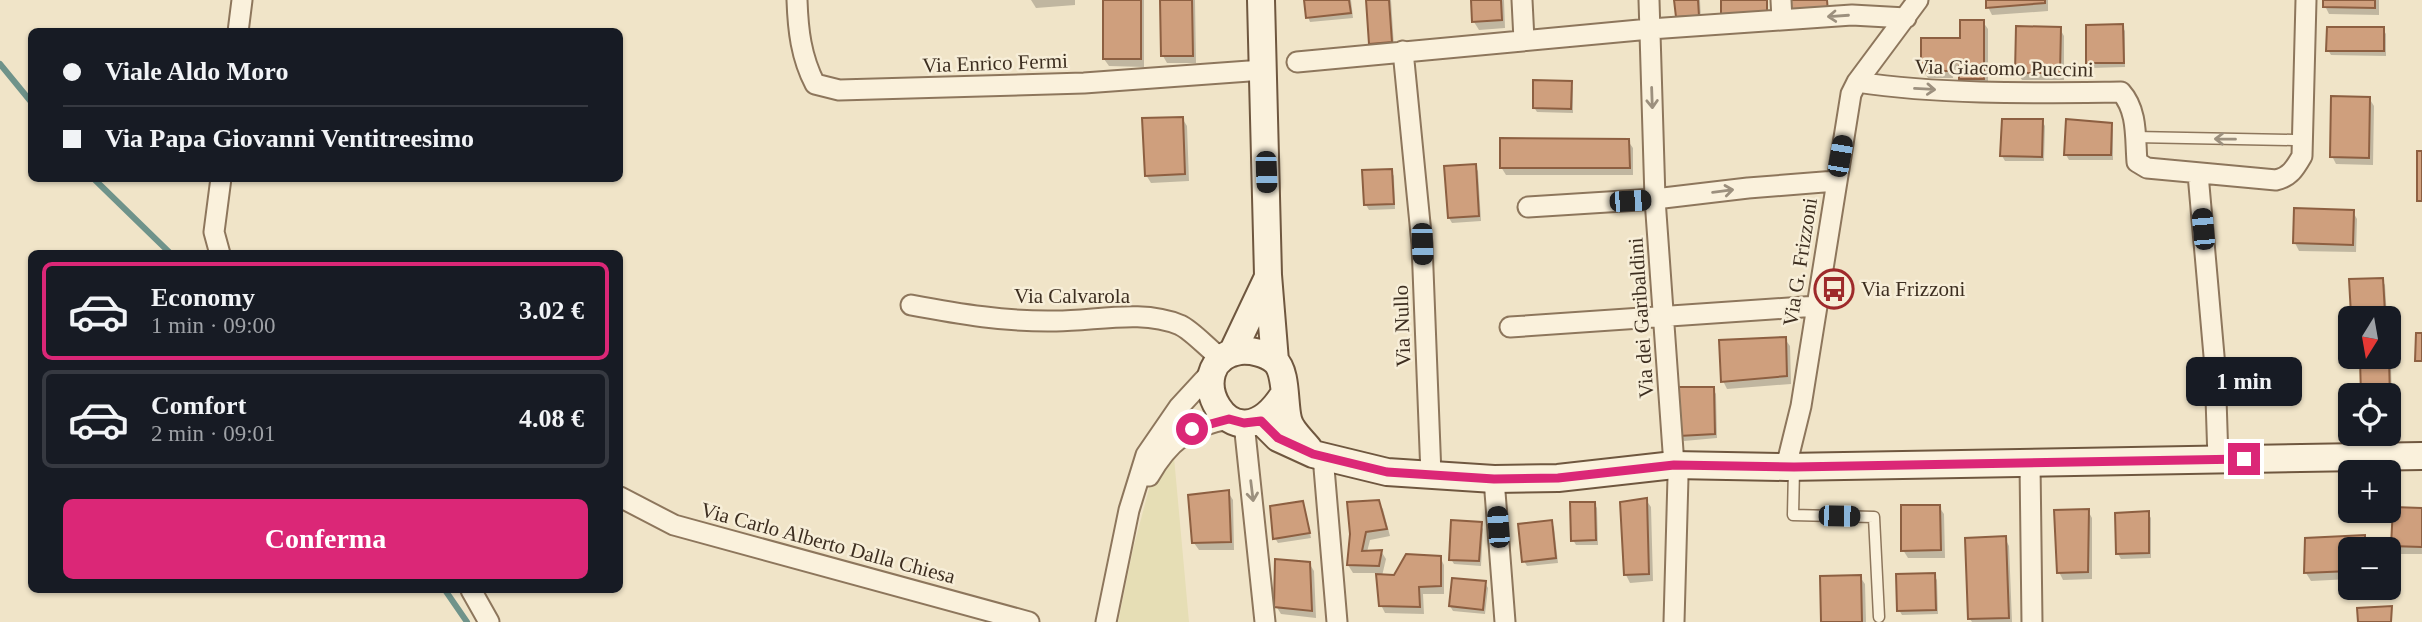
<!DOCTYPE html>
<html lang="it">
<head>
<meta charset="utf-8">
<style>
	:root { --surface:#171b24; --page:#20242c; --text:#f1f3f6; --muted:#9ea1a6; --line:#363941; --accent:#db2777 }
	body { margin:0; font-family:"Times New Roman",serif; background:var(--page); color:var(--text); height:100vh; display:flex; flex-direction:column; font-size:26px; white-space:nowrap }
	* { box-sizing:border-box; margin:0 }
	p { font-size:23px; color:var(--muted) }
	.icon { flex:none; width:38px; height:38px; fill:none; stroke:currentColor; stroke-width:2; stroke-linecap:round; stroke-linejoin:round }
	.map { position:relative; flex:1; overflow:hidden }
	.details { position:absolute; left:28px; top:250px; width:595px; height:343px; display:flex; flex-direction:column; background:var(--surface); border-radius:10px; box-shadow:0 2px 5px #0004 }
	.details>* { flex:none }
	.hud { position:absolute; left:28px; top:28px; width:595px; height:154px; border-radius:10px; box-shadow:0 2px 5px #0004; display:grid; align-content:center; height:154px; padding:0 35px; background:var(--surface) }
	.needle { width:46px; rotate:191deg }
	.controls { position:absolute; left:2338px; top:306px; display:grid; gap:14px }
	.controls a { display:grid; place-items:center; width:63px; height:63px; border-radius:10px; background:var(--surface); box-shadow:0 2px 5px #0004; font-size:35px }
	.end { position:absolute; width:32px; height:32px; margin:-16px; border:9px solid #db2777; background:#fff; box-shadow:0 0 0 4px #fff }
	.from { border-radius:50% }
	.bubble { position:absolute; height:49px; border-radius:10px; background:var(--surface); box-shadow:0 2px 5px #0004; font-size:23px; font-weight:700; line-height:49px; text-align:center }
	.car { position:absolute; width:21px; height:42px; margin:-21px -10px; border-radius:9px; box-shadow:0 0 5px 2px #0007; background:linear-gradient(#222 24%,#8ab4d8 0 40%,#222 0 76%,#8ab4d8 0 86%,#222 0) }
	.hud b { display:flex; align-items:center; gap:24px; height:66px; font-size:26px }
	.hud b+b { border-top:2px solid var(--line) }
	.hud i { width:18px; height:18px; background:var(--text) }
	ul { padding:12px 0 0; list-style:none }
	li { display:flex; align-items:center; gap:21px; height:98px; margin:0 14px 10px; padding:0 21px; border:4px solid var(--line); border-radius:10px }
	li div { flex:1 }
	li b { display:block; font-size:26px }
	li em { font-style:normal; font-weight:700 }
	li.current { border-color:var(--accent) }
	li>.icon { width:63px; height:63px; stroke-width:1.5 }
	.cta { display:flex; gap:14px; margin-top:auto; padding:14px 35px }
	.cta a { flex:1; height:80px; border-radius:10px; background:var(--accent); color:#fff; font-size:28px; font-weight:700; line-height:80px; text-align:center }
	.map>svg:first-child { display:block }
	.farmland { fill:#e6deb5 }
	.shadow { fill:#0003 }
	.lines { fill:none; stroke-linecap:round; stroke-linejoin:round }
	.stream { stroke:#6f938a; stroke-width:6 }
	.building { fill:#cf9f7d; stroke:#8d5f41; stroke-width:2 }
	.lane-casing { stroke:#8d765c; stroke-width:13 }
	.street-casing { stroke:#8d765c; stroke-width:23 }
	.secondary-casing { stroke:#6f573f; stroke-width:30 }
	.lane { stroke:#faf1dc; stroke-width:10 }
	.street { stroke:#faf1dc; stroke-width:19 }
	.secondary { stroke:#faf1dc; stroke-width:26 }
	.oneway { stroke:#9c907e }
	.route { stroke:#db2777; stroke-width:9 }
	.labels { text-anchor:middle; stroke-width:5; stroke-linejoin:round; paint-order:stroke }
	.street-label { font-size:21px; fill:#3d2e20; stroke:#f7eed8 }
	.poi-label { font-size:21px; fill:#3d2e20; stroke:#f7eed8; text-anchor:start }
</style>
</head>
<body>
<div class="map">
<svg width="2422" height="622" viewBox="0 0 2422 622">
	<rect width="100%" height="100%" fill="#f0e4c8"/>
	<path class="farmland" d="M1174,457l15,165h-71l15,-73 17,-64z"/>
	<path class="shadow" d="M1031,0h44v5l-39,3z
		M1105,0h39v67l-35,-1 -5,-7z
		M1162,0h33l1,63h-29l-4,-7z
		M1306,0h45l2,18 -43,4 -2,-5z
		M1368,0h23l3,47 -20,1 -3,-5z
		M1473,0h31l1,28 -26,2 -5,-8z
		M1676,0h24l1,21 -21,1 -3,-5z
		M1987,0h61v11l-56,4 -4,-8z
		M2325,0h54v15l-50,-1 -4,-8z
		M1983,22l5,7v58h-22l-5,-8v-9h-8v8h-25l-5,-8z
		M2122,26l3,5v36l-34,1 -3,-5z
		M2060,29l4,7v44h-42l-5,-8z
		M2383,29l3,5v22l-55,-1 -3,-5z
		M1571,83l2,5v25l-36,-1 -3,-5z
		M2369,98l5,8 -1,59 -37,-1 -4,-8z
		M1182,118l5,8 2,55 -38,2 -5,-8z
		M2042,121l3,5 -1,35h-39l-3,-5z
		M2111,125l2,5v30h-44l-3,-5z
		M1628,141l5,7v27h-127l-5,-8z
		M1475,166l3,5 3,50 -29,2 -3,-5z
		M1391,171l3,5 1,33 -26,1 -3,-5 -2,-33z
		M2353,212l4,7 -1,33 -57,-1 -4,-8z
		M2382,280l3,5 2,33h-32l-2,-4z
		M1785,339l5,7 1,38 -64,5 -4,-8z
		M2388,360l3,5 1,38h-3z
		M1713,389l3,5 1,44 -33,3 -3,-5z
		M1228,492l5,8 1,50h-35l-5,-7z
		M1646,500l5,7 2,74 -23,2 -4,-8z
		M1378,502l5,7 7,27 -20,4 -3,12 14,-1 5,8 -4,17h13l45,-19 4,8v29h-21l1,20 -39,-1 -4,-8 -4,-32h-24l-5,-8 4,-31z
		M1594,503l3,5 1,37h-22l-3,-5z
		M1939,507l5,7 1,44h-37l-5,-8z
		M1305,508l6,30 -33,5 -3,-5z
		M2422,510v44h-24l-5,-8z
		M2088,511l4,7v61l-29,1 -4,-8z
		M2148,513l3,5v40l-30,1 -3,-5z
		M1551,522l3,5 4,36 -31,3 -3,-5z
		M1480,524l3,5 -2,37 -27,-2 -3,-5z
		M2364,537l4,13h-18v29l-39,2 -5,-8z
		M2005,538l4,8 3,76h-40l-2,-3z
		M1309,563l5,8 2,47 -35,-4 -5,-8z
		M1934,575l3,5 1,34 -36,1 -3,-5z
		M1860,577l5,7 1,38h-43z
		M1485,583l3,5 -3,26 -32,-3 -3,-5z"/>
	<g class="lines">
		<path class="stream" d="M0,64l32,39
			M93,178l78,76
			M445,590l22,32"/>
	</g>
	<path class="building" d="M1103,0h38v59h-38z
		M1160,0h32l1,56h-32z
		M1304,0h45l2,13 -45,5z
		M1366,0h23l3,42 -23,2z
		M1471,0h30l1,20 -30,2z
		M1674,0h24l1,16 -23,1z
		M1721,0h46v13l-46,1z
		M1789,0h38l1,12 -39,2z
		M1986,0h59v3l-59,5z
		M2323,0h52v8l-52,-1z
		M1960,20h24v59h-25v-16h-9v8h-29v-33h39z
		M2123,24l1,39h-38v-38z
		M2016,26l45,1 -1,46h-45z
		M2327,27h57v24h-58z
		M1533,80l39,1 -1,28 -38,-1z
		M2331,96l39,1 -1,61 -39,-1z
		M1183,117l2,57 -40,2 -3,-58z
		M2002,119h41l-1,38 -42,-1z
		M2066,119l46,4 -1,32h-47z
		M1500,138l129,1 1,29h-130z
		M2417,151h5v50h-5z
		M1476,164l3,52 -31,2 -4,-52z
		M1392,169l2,35 -30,1 -2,-35z
		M2294,208l60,2 -1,35 -60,-2z
		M2383,278l2,35 -34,2 -2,-36z
		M2416,333h6v28h-7z
		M1786,337l1,39 -66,6 -2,-42z
		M2389,358l1,41 -1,-3h-28l-1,-37z
		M1679,387h35l1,47 -36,2z
		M1229,490l2,52 -39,1 -4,-48z
		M1647,498l2,76 -25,1 -4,-73z
		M1379,500l8,29 -21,3 -4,19 20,-1 -3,16 -32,-1 3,-31 -3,-32z
		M1303,501l7,32 -37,6 -3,-33z
		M1570,502h25l1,38 -25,1z
		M1901,505h39l1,45 -40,1z
		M2393,507l29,1v39l-31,-1z
		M2089,509l-1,63 -31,1 -3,-63z
		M2149,511v42l-33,1 -1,-41z
		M1451,520l31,2 -3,39 -30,-1z
		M1552,520l4,38 -34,4 -4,-38z
		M2365,535v15h-15v21l-46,2 1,-35z
		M2006,536l3,82 -41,1 -3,-81z
		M1406,554l35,2v30l-22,1 1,20 -41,-1 -3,-32 18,1z
		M1275,559l35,3 2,49 -38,-4z
		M1935,573l1,37 -39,1 -1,-37z
		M1861,575l1,47h-41l-1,-46z
		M1452,578l34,3 -3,29 -34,-4z
		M2392,606l-1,16h-33l-1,-14z"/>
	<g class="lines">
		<g class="lane-casing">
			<path id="lane" d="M2135,137l158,3
				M1794,469l-1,46 81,2 5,100"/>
		</g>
		<g class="street-casing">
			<path id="street" d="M797,0c1,30 4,57 18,84l24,6 245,-7 179,-13
				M1522,0l2,40
				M1649,0l6,199 19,266 4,12 -4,145
				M1781,0l1,20
				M238,32l4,-32
				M1403,51l19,193 9,231
				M1297,62l353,-33 202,-14 54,3
				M1857,82c87,13 176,11 264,10 17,19 14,46 16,70l10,6 129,12c14,-3 19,-12 26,-24l4,-156
				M2198,174l17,193 3,93
				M1528,207l127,-8 93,-11 88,-7
				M220,254l-6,-22 7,-54
				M911,305c48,9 96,17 145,16 40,0 86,-12 124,4 13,6 29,25 42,34
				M1510,327l307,-21
				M1244,423l21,199
				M1323,456l14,166
				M2030,463l2,159
				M1786,467l15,-61 50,-312 6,-12 61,-82
				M1149,476c20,-35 40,-50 80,-57
				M1494,479l11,143
				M620,497l54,28 355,97
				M471,590l18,32
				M1106,622l23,-112 17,-55 33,-48 35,-38"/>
		</g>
		<g class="secondary-casing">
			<path id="secondary" d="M1261,0l7,275 7,86
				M1232,353l36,-76
				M1284,394c-53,83 -109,-34 -44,-43 11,-1 26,2 35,10 12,11 9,43 13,58 2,11 15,22 21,30
				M1261,421l17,17 35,16 74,18 107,7 64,-1 116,-13 112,2 636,-11"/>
		</g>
		<use href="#lane" class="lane"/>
		<use href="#street" class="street"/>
		<use href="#secondary" class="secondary"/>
	</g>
	<defs><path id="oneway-shaft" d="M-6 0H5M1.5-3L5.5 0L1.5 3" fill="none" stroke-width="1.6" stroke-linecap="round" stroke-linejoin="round" transform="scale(1.75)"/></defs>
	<g class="oneway">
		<use href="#oneway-shaft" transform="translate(1838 16) rotate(176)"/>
		<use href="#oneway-shaft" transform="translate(1925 89) rotate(3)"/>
		<use href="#oneway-shaft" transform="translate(1652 98) rotate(88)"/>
		<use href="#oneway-shaft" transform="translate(2225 139) rotate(-179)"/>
		<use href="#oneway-shaft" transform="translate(1723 191) rotate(-7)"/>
		<use href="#oneway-shaft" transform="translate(1252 491) rotate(83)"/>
	</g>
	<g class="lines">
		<path class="route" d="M1192,429l37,-10 15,4 17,-2 17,17 35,16 74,18 107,7 64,-1 116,-13 120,2 450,-8"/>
	</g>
	<defs>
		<g id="bus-ring" transform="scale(2.0125)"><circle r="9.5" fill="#f7eed8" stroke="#9e2a2b" stroke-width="1.5"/><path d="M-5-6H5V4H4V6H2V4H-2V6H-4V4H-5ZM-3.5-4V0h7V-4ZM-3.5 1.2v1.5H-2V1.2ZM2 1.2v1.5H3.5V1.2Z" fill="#9e2a2b"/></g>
	</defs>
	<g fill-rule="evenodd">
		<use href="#bus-ring" x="1834" y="289"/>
	</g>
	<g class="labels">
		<g class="street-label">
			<text transform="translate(995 63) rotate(-2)" y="7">Via Enrico Fermi</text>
			<text transform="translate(2004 68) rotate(1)" y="7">Via Giacomo Puccini</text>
			<text transform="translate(1800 262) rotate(-81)" y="7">Via G. Frizzoni</text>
			<text x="1072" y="303">Via Calvarola</text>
			<text transform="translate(1641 318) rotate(-94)" y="7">Via dei Garibaldini</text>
			<text transform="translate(1402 326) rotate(-92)" y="7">Via Nullo</text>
			<text transform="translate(828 543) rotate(15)" y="7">Via Carlo Alberto Dalla Chiesa</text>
		</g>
		<g class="poi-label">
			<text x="1861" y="296">Via Frizzoni</text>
		</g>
	</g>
</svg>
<div class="controls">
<a><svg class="needle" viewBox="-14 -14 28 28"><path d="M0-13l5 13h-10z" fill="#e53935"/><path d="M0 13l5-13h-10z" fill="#9ea1a6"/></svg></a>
<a><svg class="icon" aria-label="locate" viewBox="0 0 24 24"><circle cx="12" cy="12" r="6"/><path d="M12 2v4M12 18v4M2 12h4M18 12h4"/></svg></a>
<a>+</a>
<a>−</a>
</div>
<i class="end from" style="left:1192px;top:429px"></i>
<i class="end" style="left:2244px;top:459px"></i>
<div class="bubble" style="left:2186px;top:357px;width:116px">1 min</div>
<i class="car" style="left:1840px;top:156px;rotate:10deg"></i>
<i class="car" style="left:1266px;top:172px;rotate:178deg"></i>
<i class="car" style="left:1630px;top:201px;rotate:87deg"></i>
<i class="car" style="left:2203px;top:229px;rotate:355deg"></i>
<i class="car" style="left:1422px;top:244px;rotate:178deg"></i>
<i class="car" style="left:1839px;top:516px;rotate:91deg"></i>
<i class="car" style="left:1498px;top:527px;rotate:356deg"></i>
<div class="hud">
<b><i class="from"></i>Viale Aldo Moro</b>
<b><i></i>Via Papa Giovanni Ventitreesimo</b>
</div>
<section class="details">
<ul>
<li class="current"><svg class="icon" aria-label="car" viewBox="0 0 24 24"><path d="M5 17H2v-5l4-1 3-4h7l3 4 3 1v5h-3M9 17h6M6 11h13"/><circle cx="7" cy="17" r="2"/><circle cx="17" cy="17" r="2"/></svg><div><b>Economy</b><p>1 min · 09:00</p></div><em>3.02 €</em></li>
<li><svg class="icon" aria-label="car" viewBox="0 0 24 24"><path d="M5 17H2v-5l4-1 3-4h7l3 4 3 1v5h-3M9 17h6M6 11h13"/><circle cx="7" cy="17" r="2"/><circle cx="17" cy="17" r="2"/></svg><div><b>Comfort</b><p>2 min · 09:01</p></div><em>4.08 €</em></li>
</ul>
<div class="cta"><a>Conferma</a></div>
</section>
</div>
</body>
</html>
